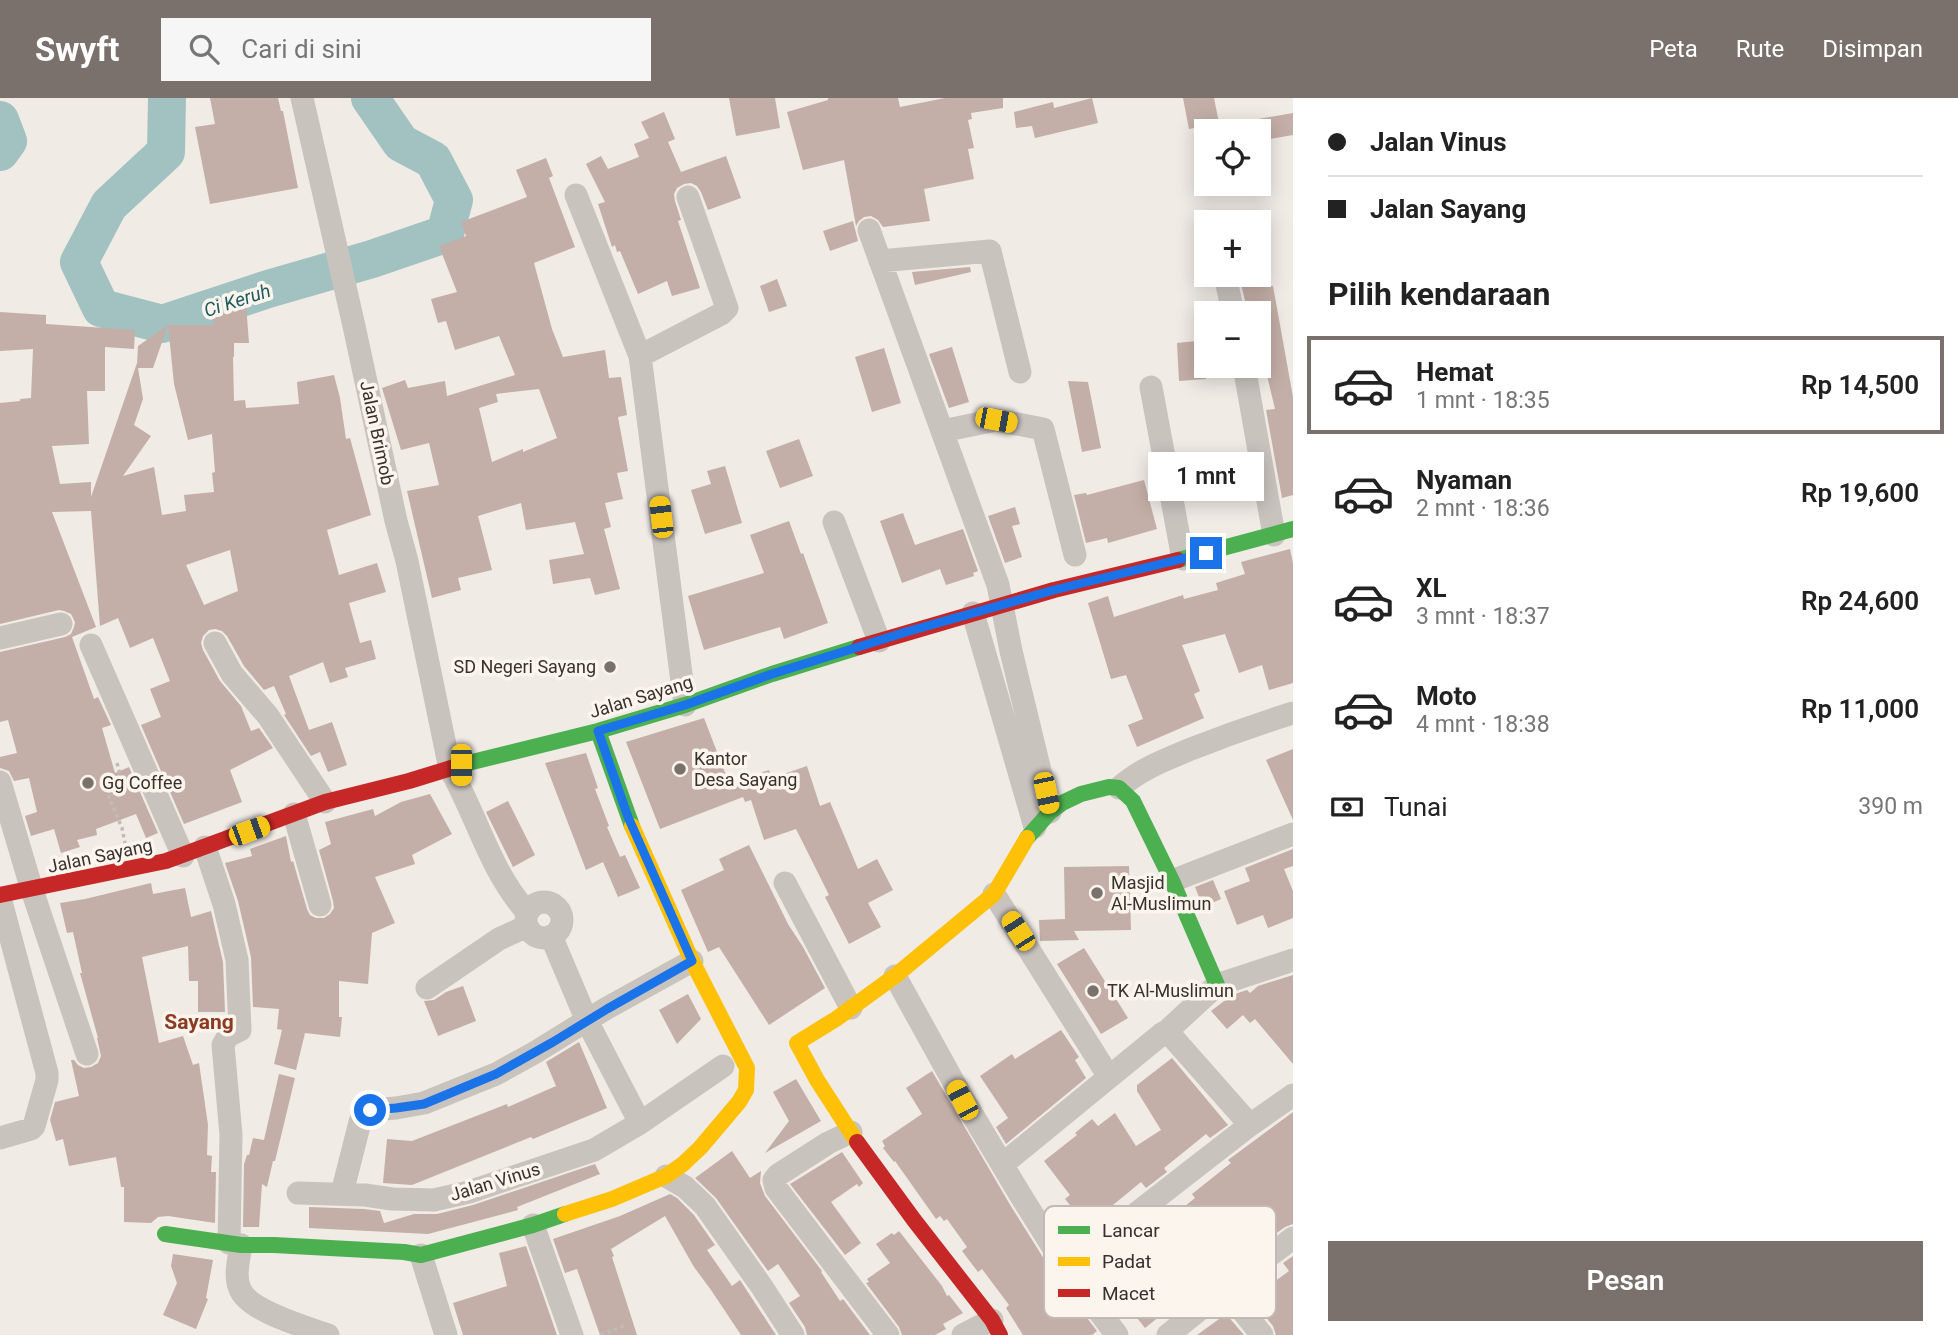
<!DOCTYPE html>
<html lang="id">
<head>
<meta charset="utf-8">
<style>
	:root { --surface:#fff; --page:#f6f6f6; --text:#222; --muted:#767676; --line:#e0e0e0; --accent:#7a716c }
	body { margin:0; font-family:Roboto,sans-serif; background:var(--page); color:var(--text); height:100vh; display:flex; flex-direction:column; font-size:26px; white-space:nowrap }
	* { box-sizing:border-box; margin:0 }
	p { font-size:23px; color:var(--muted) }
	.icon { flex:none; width:38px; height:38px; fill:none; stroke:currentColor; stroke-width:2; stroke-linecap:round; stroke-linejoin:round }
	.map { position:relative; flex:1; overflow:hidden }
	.drawer { display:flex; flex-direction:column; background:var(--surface); width:665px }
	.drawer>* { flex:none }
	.guide { display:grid; align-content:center; height:154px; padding:0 35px; background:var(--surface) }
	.tools { position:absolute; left:1194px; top:21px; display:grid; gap:14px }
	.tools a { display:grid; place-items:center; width:77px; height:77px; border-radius:0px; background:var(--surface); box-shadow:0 4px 18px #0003; font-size:35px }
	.end { position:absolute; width:32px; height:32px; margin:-16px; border:9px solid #1a73e8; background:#fff; box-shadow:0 0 0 4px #fff }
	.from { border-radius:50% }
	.bubble { position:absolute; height:49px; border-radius:0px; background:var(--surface); box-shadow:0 4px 18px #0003; font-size:23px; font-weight:600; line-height:49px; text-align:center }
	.car { position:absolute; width:21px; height:42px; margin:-21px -10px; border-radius:9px; box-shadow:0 0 5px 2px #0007; background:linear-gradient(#f5c518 24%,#345 0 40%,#f5c518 0 76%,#345 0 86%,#f5c518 0) }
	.guide b { display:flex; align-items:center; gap:24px; height:66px; font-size:26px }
	.guide b+b { border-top:2px solid var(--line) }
	.guide i { width:18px; height:18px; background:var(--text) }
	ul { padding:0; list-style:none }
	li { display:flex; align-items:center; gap:21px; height:98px; margin:0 14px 10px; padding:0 21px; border:4px solid transparent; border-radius:0px }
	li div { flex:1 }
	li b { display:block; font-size:26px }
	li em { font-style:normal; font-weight:600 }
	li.on { border-color:var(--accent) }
	li>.icon { width:63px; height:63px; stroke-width:1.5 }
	h2 { padding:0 35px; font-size:32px; line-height:84px }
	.pay { display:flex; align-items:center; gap:18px; height:77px; padding:0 35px; font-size:26px }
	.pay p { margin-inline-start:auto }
	.cta { display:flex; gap:14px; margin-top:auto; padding:14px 35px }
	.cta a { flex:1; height:80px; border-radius:0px; background:var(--accent); color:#fff; font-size:28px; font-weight:600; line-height:80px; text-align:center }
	header { display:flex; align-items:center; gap:42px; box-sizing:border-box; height:98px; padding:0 35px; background:var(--accent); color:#fff }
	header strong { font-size:33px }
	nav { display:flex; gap:38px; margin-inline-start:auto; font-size:24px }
	.search { width:490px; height:63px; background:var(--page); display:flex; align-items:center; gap:18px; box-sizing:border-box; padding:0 24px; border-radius:0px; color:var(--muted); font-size:26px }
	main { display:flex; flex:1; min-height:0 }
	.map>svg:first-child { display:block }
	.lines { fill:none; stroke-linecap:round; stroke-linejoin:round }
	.river { stroke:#a1c2c1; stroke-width:38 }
	.building { fill:#c3afa7; fill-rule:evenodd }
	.path { stroke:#c2bbb6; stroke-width:3.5; stroke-dasharray:3.5 3.5; stroke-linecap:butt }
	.street { stroke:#c9c3be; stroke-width:23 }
	.fast { stroke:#4caf50; stroke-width:16 }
	.slow { stroke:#ffc107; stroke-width:16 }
	.jam { stroke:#c62828; stroke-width:16 }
	.route { stroke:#1a73e8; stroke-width:9 }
	.poi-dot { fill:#7a716c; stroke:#fbf5ee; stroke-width:2.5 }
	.labels { text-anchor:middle; stroke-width:7; stroke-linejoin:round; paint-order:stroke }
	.street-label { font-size:18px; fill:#3b302b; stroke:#fbf5ee }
	.poi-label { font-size:18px; fill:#3b302b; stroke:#fbf5ee; text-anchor:start }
	.water-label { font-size:19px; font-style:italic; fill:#1f5a5e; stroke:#fbf5ee }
	.quarter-label { font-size:21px; font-weight:bold; fill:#8c3b22; stroke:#fbf5ee }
	.key { fill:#fbf5ee; stroke:#c1bab4; stroke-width:2 }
	.key-label { font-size:19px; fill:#3b302b }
</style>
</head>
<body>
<header>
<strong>Swyft</strong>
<div class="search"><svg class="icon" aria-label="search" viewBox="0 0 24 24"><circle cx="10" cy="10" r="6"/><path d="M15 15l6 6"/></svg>Cari di sini</div>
<nav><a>Peta</a><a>Rute</a><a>Disimpan</a></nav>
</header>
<main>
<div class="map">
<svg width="1293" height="1237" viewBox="0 0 1293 1237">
	<rect width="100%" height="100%" fill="#f0ebe5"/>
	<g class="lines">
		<path class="river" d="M167,0l-1,54 -57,53 -30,57 22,46 61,16 106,-35 104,-30 73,-25 9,-34 -21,-40 -32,-17 -31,-45
			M0,22l8,21 -8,11"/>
	</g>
	<path class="building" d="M210,0h68l3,13h2l15,77 -88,16 -15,-77 20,-3z
		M729,0h46l5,30 -44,8z
		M828,0h70l2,9 45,-9h58v10l-32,5 1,6 -4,1 6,28 -6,1 6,30 -50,10 6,32 -47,6 -5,-7 -7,-4 -7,1 -5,4 -3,5 -12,-66 -41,10 -16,-58 41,-12z
		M1092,0l6,25 -63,15 -3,-12 -16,2 -2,-16 39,-10 1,6z
		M1183,0h31l5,25 -30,6z
		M664,14l11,27 -7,3 13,30 45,-16 15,42 -33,12 -7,-18 -4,-6 -6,-3 -7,1 -7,4 -3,6 1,7 6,19 -3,1 22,67 -28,8 -5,-15 -29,13 -18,-43 -3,1 -2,-7 -3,2 -14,-43 7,-2 -19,-38 15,-8 7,13 31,-12 -5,-13 15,-6 -8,-16z
		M1293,15v22l-35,6v-22z
		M546,60l7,18 -4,2 26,69 -41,16 18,66 11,28 42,-7 4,28 12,-1 6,38 -9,2 10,54 -11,2 6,26 -18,4 6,24 -7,2 16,60 -25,6 -5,-17 -37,6 -4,-24 35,-6 -9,-32 -49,8 -5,-27 -43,13 14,54 -34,8 3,12 -29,8 -25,-107 32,-6 -10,-42 -28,7 -19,-62 23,-8 3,8 37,-7 2,15 68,-21 -16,-39 -44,14 -9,-29 -8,2 -7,-24 26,-7 -18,-46 27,-10 -5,-14 66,-25 -11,-27zM539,291l18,49 -34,14v-3l-31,13 -13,-54 19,-6 -2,-8z
		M853,123l5,20 -28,10 -7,-20z
		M970,169l1,5 -56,13 -3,-13z
		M1239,177h25l1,10 8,1 20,111v98l-11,3 -16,-88 9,-1 -17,-71v-25h-6l-3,-11 -4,-1z
		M777,181l10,27 -18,6 -9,-26z
		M246,206l3,39h-15v14h-1l1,44 11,-1 1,8 53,-4 -2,-22 37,-7 6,23 6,41 4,-1 21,77 -44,15 12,45 38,-12 9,29 -37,11 11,40 11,-3 5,19 -31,9 3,9 -18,6 -7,-21 -34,14 20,54 23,-8 15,43 -19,7 -8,-20 -9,4 -27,-41 2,-1 -12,-28 -10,4 -20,-24 -17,-30 -5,-5 -7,-2 -6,1 -6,6 -2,7 2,7 17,31 21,25 10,25 8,-3 14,20 -43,22 12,32 -58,22 -43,-99 20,-8 -11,-28 20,-8 -17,-43 -23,10 -12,-30 -18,8 -9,-115 -39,1 44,115 -24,10 22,62 4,-2 13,28 -9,3 13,45 14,-6 29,66 -12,5 -10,-24 -40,15 1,6 -20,5 3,7 -19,6 -7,-24 -23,7 -6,-20 12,-4 -8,-34 -15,3 -5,-10 -9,-3v-11l17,-4 -9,-33 -8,2v-70l65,-15 6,-3 3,-7 1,-5 -4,-8 -7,-3 -5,-1 -59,14v-221l20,-2v-2l11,-1 2,-49 -33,2v-39l46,3v9l89,6 -1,19 -29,-2v44h-18l2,53 -37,2 8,38 31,-2v15l46,-134v2l1,-19 30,-21 -15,43h-15l5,31 -9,26 17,11 -28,40 31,-9 8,48 24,-4 -2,-16 30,-3 -2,-19 3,-1 -3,-38 -24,6 -14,-56 -6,-59h46l-2,-12zM230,452l8,41 -34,14 -18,-40z
		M1206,242v39l-27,2 -2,-38z
		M952,249l17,55 -20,6 -20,-54z
		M884,250l17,55 -29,9 -17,-55z
		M1068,283l20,1 13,66 -19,4z
		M799,341l14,37 -33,12 -14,-37z
		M725,368l17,57 -37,11 -14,-44 20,-6 -4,-13z
		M1144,382l13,49 -49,14 -1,-5 -21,5 -12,-48 12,-2 1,2z
		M1015,409l5,17 -8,2 10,31 -17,6 -17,-47z
		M903,415l12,32 48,-16 15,42 -5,2 1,3 -28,9 -6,-16 -38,14 -22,-62z
		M789,423l12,33 2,-1 25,70 -44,16 -4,-12 -76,23 -16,-54 76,-23 -14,-38z
		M1290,451l3,14v120l-24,7 -7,-25 -23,8 -14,-39 -43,11 18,46 -6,3 10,24 -67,29 -9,-22 15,-6 -17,-44 -15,4 -23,-76 20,-7 6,21 69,-22 1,4 34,-9 -2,-7 29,-9 -4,-12z
		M704,620l25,65 40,-13 3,8 35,-12 13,40 10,-4 28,67 19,-10 16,31 -25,13 13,24 -32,17 -24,-47 4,-2 -33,-66 -32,11 -13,-40 -6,2 -2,-5 -83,32 -34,-87z
		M1293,651v71l-27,-60z
		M586,655l12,35 -3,1 14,37 -2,1 13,30 5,-2 15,33 -22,9 -15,-35 -17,8 -41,-107z
		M430,696l22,40 -40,21 3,9 -40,13 20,46 -23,10 -4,51 -29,-3v36h3l-2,20 -35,-4 -9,37 -22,-6 8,-34 -5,-1 2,-20 -26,-2 -2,-50 -13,-56 -13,-38 27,-7 -2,-7 36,-13 5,26 2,-1 14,48 3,6 6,3h8l6,-4 4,-6 -1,-7 -14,-51 12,-6 -6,-22 48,-13 2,7 26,-14z
		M508,703l27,54 -22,12 -27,-55z
		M749,747l39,79 15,23 22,41 -56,37 -50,-78 -11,5 -27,-62 43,-20 -5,-11z
		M1293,751v17l-9,3 9,22v27l-25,10 -5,-13 -26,10 -13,-34 26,-10 -5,-13z
		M1129,768l2,64 -57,1 5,9 -39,1 -1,-21 26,-1 -1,-52z
		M1213,782l8,19 -18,8 -8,-20z
		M151,785l2,11 32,-6 6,29 20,-6 12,51 2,50h-27v-31h-9l-1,-35 -46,11 17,86 24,-7 10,29 6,-2 9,62 -1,30 5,1 -1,16h5l-1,51 -47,-7 -10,1 -7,6 -27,-1v-35h-3l-5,-30 -47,9 -6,-27 -7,2 -6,-21 5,-18 24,-6 -8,-36h3l4,5 6,3 7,-1 7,-4 3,-7 -4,-18h1l-18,-65h2l-9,-41 -6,1 -7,-30 25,-4z
		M1084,850l44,70 -27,16 -44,-70z
		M1293,877v89l-38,-45 -5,4 -7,-8 -16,14 -16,-18 21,-16 15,-5 3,3 8,-7z
		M463,888l13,35 -38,15 -14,-35 10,-1 12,-8z
		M688,896l13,25 -24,25 -18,-34z
		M1061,932l18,27 -4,3 11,18 -80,66 -10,-17 12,-9 -28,-42 32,-22 3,5z
		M579,944l28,66 -74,31 -2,-2 -119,48 -29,-2 4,-44 25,2 95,-37 1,3 48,-21 -10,-24z
		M1172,960l56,67 -18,13 -4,-4 -42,34 3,4 -21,16 -5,-6 -39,32 2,2 -15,12 -24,-29 5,-4 -26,-34 33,-26 -2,-2 17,-14 6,7 17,-13 21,33 25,-16 -24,-39v-6z
		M932,973l77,132 45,72 43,56 -5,4h-69l-17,-27 3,-3 -27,-36 -4,3 -16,-21 5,-4 -20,-28 -3,2 -4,-5 -4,3 -41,-58 -1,1 -11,-14 2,-2 -3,-5 40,-27 -16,-26z
		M279,976l16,4 -20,83h-2l-6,26 -5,-3 -3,43h-16l1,-63 3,-9h2l4,-17 11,2z
		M796,981l25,42 -56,32 24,-32 -16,-29z
		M1293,1014v112l-8,3 -78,56 -2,-3 -60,48 -41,-52 13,-11 -2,-3 80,-64 -3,-4 39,-31 -3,-3z
		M732,1053l18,27 11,-7 -1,12 5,13 57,75 -1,1 19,29 3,-2 27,36h-63l-2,-8 -16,-24 11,-7 -22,-32 -10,7 -52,-73 -21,-20z
		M842,1054l21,31 -4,4 -2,-3 -26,18 30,41 -16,12 -55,-71z
		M595,1066l5,10 -83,33 1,3 -90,24 -119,-6v-21l55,2 16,2 4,12 30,-9h23l36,-9z
		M670,1096l7,4 17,17 21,30 -8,5 25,36 8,-6 36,55h-35l-30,-45 -17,-23 -29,-51 -54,33 3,7 -2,1 25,78h-37l-23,-66 -12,4 -12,-34 67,-23z
		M899,1133l43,55 5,10 2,-1 14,18 -20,11 3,5 -11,6h-33l-3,-8 -33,-44 3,-1 -2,-3 23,-16 -14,-19 16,-11 2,2z
		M526,1148l31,89h-94l-10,-32 54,-17 -8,-33z
		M173,1156l40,6 -7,38 2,1 -12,30 -33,-14 14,-32 -6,-17z
		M1293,1158v79h-17l-3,-9 -22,-27 38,-28 -6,-8z
		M1226,1216l18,21h-47z"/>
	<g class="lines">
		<path class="path" d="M117,665l3,12 -16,10 18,43 3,15
			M601,1237l25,-10"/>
		<path class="street" d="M302,0l52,228 42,195 11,40 43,208c27,47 40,102 77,143
			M576,97l64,161
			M869,132l129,355 13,66 39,161
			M880,163l110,-10 30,121
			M1225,177l8,38
			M1244,268l30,169
			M1151,289l32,172
			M942,333l54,-11 47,9 32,126
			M834,424l45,119
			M973,515l62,214
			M0,540l61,-14
			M215,545l17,31 36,42 57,86
			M91,547l92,211
			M685,607l-45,-349 81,-42 6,-6 -39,-111
			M0,684l32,108 55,164
			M1119,690c21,-19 46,-28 72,-39 33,-13 67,-25 102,-36
			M294,716l26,91
			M205,749l19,57 13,56 3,70 -12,6 -5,9 8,90 -2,108
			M1172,783l121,-47
			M785,785l66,125
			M994,796l115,183
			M0,800l47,175v7l-13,46 -3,3 -31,9
			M526 822a18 18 0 1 1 36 0a18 18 0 1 1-36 0Z
			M551,838l36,85 53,102
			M895,878l68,123 58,97 45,72 51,67
			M427,890l72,-49 28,-13
			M1167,933l83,94
			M851,1034l-23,11 -50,32 -4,5 2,8 112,147
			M1003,1066l160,-131 4,-2 50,-46 76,-25
			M666,1078l19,11 20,19 57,81 31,48
			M298,1095l67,2 27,4 42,1 35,-8 125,-42 46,-27 83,-57
			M342,1095l18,-71 4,-6 6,-6 26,-2 28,-5 72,-29 38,-21 73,-45 85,-47
			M533,1127l39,110
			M241,1147c-2,14 -7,31 -1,44 8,22 66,38 88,46
			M421,1157l25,80
			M1066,1170l184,-143 43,-30
			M1225,1191l37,46
			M963,1237l29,-15
			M1168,1237l57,-46 68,-51"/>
		<path class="fast" d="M1178,462l115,-31
			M598,633l34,95
			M464,666l134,-33 87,-26 87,-31 87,-27
			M1027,740l23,-26 12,-9 19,-9 28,-7 10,1 14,13 39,80 45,104
			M165,1136l76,11h33l130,7 17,3 112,-30 32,-11"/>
		<path class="slow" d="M857,1044l-40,-62 -20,-37 39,-24 59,-43 99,-82 33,-56
			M565,1116l47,-15 54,-23 17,-12 17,-16 39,-46 7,-12 1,-22 -55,-107 -60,-135"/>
		<path class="jam" d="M859,549l195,-57 124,-30
			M0,797l166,-34 159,-59 84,-21 55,-17
			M857,1044l57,78 78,100 8,15"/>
	</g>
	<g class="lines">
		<path class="route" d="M370,1012l26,-2 28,-4 72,-30 57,-32 54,-33 85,-48 -64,-144 -30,-86 87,-26 87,-31 134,-42 148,-42 152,-37"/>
	</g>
	<g class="poi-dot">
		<circle cx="610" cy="569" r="7"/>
		<circle cx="680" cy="671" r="7"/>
		<circle cx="88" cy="685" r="7"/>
		<circle cx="1097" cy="795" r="7"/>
		<circle cx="1093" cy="893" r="7"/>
	</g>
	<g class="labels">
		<g class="street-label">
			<text transform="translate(377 335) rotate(78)" y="6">Jalan Brimob</text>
			<text transform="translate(641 599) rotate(-17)" y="6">Jalan Sayang</text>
			<text transform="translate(100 758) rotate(-12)" y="6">Jalan Sayang</text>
			<text transform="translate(495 1084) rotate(-17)" y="6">Jalan Vinus</text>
		</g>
		<g class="poi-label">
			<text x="596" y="575" text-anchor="end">SD Negeri Sayang</text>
			<text x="694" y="667">Kantor<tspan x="694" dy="21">Desa Sayang</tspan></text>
			<text x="102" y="691">Gg Coffee</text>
			<text x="1111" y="791">Masjid<tspan x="1111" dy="21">Al-Muslimun</tspan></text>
			<text x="1107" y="899">TK Al-Muslimun</text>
		</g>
		<g class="water-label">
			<text transform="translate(237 202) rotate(-18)" y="7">Ci Keruh</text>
		</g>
		<g class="quarter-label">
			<text x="199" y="931">Sayang</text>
		</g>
	</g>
	<rect x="1044" y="1108" width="232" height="112" rx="10" class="key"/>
	<rect x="1058" y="1128" width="32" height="8" fill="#4caf50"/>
	<rect x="1058" y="1159" width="32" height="9" fill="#ffc107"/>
	<rect x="1058" y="1191" width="32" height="8" fill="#c62828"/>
	<g class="key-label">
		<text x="1102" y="1139">Lancar</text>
		<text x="1102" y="1170">Padat</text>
		<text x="1102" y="1202">Macet</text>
	</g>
</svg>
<div class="tools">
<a><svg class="icon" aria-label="locate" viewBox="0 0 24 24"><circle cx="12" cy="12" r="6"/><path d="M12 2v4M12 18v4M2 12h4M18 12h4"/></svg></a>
<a>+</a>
<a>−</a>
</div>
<i class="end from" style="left:370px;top:1012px"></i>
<i class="end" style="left:1206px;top:455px"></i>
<div class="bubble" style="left:1148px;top:354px;width:116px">1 mnt</div>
<i class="car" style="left:996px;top:322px;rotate:101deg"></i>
<i class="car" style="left:661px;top:419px;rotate:353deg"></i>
<i class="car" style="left:461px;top:667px;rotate:180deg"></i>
<i class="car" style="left:1046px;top:695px;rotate:168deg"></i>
<i class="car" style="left:249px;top:733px;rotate:70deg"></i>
<i class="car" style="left:1018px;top:833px;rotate:327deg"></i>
<i class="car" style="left:962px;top:1002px;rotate:332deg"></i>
</div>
<section class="drawer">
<div class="guide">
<b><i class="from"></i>Jalan Vinus</b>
<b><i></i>Jalan Sayang</b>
</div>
<h2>Pilih kendaraan</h2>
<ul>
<li class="on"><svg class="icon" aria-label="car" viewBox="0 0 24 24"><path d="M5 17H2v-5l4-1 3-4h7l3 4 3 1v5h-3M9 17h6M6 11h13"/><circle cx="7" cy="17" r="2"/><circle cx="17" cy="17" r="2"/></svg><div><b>Hemat</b><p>1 mnt · 18:35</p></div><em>Rp 14,500</em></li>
<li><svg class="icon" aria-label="car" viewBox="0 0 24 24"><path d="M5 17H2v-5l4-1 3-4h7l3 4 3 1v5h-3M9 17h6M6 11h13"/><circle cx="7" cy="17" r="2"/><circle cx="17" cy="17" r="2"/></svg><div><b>Nyaman</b><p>2 mnt · 18:36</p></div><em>Rp 19,600</em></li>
<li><svg class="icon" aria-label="car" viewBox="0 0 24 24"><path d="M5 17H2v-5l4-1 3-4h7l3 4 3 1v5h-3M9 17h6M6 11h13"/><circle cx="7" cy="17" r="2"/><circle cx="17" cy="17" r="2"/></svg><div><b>XL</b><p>3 mnt · 18:37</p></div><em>Rp 24,600</em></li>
<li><svg class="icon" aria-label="car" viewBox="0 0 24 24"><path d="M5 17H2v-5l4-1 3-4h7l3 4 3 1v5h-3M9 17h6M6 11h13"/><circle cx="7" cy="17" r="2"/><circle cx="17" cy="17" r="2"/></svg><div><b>Moto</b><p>4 mnt · 18:38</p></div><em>Rp 11,000</em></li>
</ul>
<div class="pay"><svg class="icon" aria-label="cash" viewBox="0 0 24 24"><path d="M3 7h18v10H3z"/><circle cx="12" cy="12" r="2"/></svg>Tunai<p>390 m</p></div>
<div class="cta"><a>Pesan</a></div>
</section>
</main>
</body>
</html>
